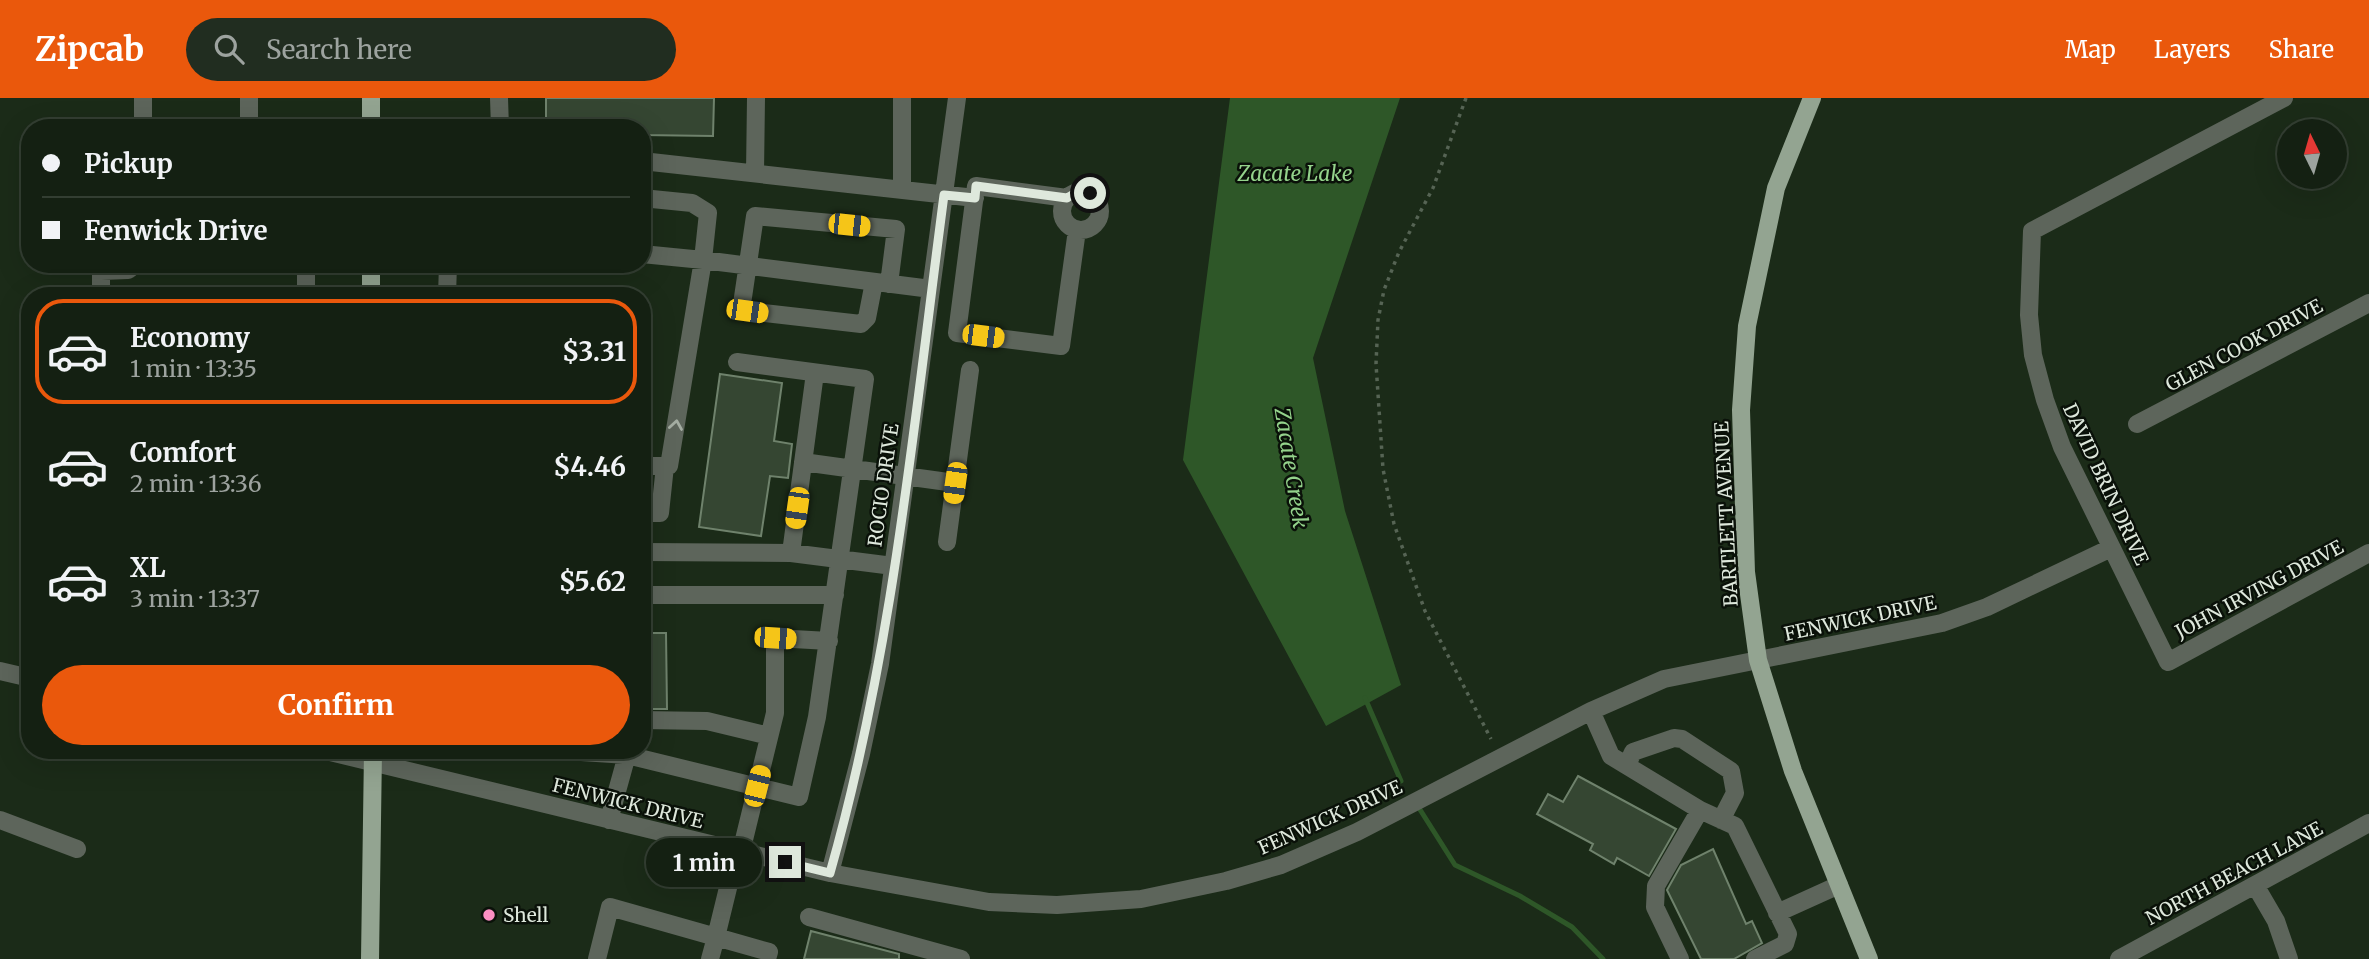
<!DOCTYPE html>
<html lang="en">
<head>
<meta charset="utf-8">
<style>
	:root { --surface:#142012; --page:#212d20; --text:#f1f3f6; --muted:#9da39f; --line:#333e32; --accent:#ea580c }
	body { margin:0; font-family:Merriweather,serif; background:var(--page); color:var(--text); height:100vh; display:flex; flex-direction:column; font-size:26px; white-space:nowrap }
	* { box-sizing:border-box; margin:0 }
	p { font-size:23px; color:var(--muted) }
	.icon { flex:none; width:38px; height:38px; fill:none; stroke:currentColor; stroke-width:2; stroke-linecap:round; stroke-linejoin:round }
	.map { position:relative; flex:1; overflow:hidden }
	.details { position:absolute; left:21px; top:189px; width:630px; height:472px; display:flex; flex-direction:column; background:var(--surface); border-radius:28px; box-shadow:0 7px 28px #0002,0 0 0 2px var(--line) }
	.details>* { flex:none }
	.guide { position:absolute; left:21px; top:21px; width:630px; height:154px; border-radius:28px; box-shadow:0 7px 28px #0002,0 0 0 2px var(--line); display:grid; align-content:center; height:154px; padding:0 21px; background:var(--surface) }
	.needle { width:46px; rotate:355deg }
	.controls { position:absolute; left:2277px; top:21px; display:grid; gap:14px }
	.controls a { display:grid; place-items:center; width:70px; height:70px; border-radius:50%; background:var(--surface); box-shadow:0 7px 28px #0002,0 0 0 2px var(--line); font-size:35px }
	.end { position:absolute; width:32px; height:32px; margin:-16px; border:9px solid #dee8dc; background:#111; box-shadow:0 0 0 4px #111 }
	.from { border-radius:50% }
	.bubble { position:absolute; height:49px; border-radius:24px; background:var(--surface); box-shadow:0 7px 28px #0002,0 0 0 2px var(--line); font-size:23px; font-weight:700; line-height:49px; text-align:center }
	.car { position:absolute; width:21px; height:42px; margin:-21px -10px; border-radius:9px; box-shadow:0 0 5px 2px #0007; background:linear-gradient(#f5c518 24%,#345 0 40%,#f5c518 0 76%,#345 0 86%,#f5c518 0) }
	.guide b { display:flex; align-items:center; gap:24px; height:66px; font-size:26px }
	.guide b+b { border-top:2px solid var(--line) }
	.guide i { width:18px; height:18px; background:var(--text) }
	ul { padding:12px 0 0; list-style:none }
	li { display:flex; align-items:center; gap:21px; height:105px; margin:0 14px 10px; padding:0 7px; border:4px solid transparent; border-radius:28px }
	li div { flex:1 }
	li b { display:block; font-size:26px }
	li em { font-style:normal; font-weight:700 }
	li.current { border-color:var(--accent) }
	li>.icon { width:63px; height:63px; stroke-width:1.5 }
	.cta { display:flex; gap:14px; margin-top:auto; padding:14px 21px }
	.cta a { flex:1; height:80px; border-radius:42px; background:var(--accent); color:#fff; font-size:28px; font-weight:700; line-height:80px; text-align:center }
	header { display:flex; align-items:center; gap:42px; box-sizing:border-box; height:98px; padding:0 35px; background:var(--accent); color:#fff }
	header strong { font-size:33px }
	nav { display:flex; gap:38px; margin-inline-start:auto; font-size:24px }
	.search { width:490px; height:63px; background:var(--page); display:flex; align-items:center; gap:18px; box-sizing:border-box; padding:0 24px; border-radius:38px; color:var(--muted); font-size:26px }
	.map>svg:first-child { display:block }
	.water { fill:#2e5728 }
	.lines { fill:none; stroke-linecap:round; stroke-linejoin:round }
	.stream { stroke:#2e5728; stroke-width:5 }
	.building { fill:#354632; stroke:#6f826c; stroke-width:2 }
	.path { stroke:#566454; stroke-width:3.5; stroke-dasharray:3.5 5; stroke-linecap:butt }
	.minor { stroke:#5d655b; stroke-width:18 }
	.major { stroke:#93a491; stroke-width:18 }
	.oneway { stroke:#a4ada2 }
	.route { stroke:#dee8dc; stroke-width:9 }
	.poi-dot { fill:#fc8fc2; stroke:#0a1109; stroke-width:2.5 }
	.labels { text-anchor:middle; stroke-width:5; stroke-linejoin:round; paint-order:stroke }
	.street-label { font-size:19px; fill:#dee8dc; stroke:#0a1109 }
	.poi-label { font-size:19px; fill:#dee8dc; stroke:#0a1109; text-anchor:start }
	.water-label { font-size:21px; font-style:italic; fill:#94d38b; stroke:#0a1109 }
</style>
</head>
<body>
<header>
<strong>Zipcab</strong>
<div class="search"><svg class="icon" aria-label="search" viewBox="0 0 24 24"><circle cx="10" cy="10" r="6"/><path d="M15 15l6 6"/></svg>Search here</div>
<nav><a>Map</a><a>Layers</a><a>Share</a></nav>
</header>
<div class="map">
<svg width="2369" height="861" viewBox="0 0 2369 861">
	<rect width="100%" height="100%" fill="#1b2b18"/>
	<path class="water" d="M1230,0h170l-87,260 32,153 56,174 -75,41 -143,-266z"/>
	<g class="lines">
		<path class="stream" d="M1365,600l36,83
			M1419,710l36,57 65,31 52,31 31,32"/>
	</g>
	<path class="building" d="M546,0h168l-1,38 -71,-1v-7h-96z
		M720,276l62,9 -8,58 18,3 -4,34 -18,-2 -9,60 -62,-9z
		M651,535h15l1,76h-15v-22h-10v-32h9z
		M1578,678l98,53 -27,47 -32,-18 -3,6 -24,-14 3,-6 -56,-30 11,-20 15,8z
		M1713,751l33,75 6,-3 10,22 -28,16h-33l-34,-69 14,-25z
		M811,833l88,23v5h-95z"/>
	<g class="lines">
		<path class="path" d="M1466,0l-33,90 -34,64 -15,38 -6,30 -2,44 7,105 11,55 31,87 66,128"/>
		<path class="minor" d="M143,0v29h106
			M249,0v29l56,1
			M499,0l1,30
			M2284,0l-252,133 -3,84 4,40 12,45 17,47 106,215 201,-109
			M101,30h42
			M642,63l333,37
			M755,75l1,-75
			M902,92v-92
			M1062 113a19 19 0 1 1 38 0a19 19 0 1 1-38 0Z
			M642,100l50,5 16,10 -5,47 228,29
			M1067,100l-91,-12 -19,147 104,13 16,-116
			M642,156l61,6 -34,206h-27
			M874,184l-7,36 -6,6 -114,-13 -5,-7 13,-88 141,13 -7,55
			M101,198v-25l27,-1 8,-6
			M306,198v-32
			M447,198l1,-32
			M2137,326l232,-121
			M803,364l152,21
			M642,415h18l5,-47
			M947,444l23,-172
			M642,454l149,1 102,13
			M791,455l24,-180
			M642,497h193
			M0,573l30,7
			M1591,613l20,45 89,54 35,16 53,108 -3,10 -30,15
			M642,622l65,1 62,15
			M326,653l504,122 159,29 68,3 84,-6 85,-18 55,-16 76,-33 234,-121 73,-32 278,-56 45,-16 124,-59
			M566,653l61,4 172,42 18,-80 48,-338 -128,-17
			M1627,667l6,-13 41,-14 8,1 49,32 4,22 -14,27
			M0,722l77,29
			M609,722l18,-65
			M737,753l-21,86 53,15 -2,7
			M741,754l34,-139v-75l54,3
			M830,775l31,-119 19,-90 77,-566
			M2255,787l21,36 13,38
			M1777,815l62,-28
			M809,819l152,42
			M597,861l13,-52 106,30 -6,22
			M1680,861l-25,-52 1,-21 44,-76
			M2119,861l250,-136"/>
		<path class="major" d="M371,0v30
			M1812,0l-36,90 -29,138 -6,84 5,162 12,88 35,111 76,188
			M371,166v32
			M370,861l3,-208"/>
	</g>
	<defs><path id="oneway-chevron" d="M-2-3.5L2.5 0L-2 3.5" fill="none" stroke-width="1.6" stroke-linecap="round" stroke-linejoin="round" transform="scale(1.75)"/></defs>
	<use class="oneway" href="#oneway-chevron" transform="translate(676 327) rotate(-81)"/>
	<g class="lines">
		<path class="route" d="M785,764l45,11c63,-221 84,-451 114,-678l31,3 1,-12 91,12 10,-6 13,1"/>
	</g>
	<circle class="poi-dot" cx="489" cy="817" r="7"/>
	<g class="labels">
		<g class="street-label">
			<text transform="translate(2244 247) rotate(-28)" y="7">GLEN COOK DRIVE</text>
			<text transform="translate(2106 386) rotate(65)" y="7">DAVID BRIN DRIVE</text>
			<text transform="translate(883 387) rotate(-82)" y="7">ROCIO DRIVE</text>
			<text transform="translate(1726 416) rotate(-93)" y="7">BARTLETT AVENUE</text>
			<text transform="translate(2259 491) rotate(-28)" y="7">JOHN IRVING DRIVE</text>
			<text transform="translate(1860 520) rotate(-12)" y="7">FENWICK DRIVE</text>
			<text transform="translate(628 705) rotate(14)" y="7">FENWICK DRIVE</text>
			<text transform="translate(1330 719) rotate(-24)" y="7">FENWICK DRIVE</text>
			<text transform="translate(2234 775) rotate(-28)" y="7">NORTH BEACH LANE</text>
		</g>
		<g class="poi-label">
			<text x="503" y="824">Shell</text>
		</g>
		<g class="water-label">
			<text x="1295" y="83">Zacate Lake</text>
			<text transform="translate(1291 370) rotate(81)" y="7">Zacate Creek</text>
		</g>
	</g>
</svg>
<div class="controls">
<a><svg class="needle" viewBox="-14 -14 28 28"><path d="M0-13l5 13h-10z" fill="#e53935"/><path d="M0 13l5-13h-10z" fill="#9da39f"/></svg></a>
</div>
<i class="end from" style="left:1090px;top:95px"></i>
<i class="end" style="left:785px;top:764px"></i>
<div class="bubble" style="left:646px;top:740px;width:116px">1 min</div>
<i class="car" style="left:849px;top:127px;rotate:96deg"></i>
<i class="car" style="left:747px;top:213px;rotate:98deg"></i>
<i class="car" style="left:983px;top:238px;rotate:97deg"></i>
<i class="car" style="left:955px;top:385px;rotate:188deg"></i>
<i class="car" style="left:797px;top:410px;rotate:188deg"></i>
<i class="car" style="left:775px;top:540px;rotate:94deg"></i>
<i class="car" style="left:757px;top:688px;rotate:14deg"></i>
<div class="guide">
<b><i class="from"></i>Pickup</b>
<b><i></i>Fenwick Drive</b>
</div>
<section class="details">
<ul>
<li class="current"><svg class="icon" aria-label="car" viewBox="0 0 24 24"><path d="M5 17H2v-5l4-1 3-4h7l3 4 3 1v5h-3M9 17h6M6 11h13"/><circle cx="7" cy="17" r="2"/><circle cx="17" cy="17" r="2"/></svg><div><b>Economy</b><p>1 min · 13:35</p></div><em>$3.31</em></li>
<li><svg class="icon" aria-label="car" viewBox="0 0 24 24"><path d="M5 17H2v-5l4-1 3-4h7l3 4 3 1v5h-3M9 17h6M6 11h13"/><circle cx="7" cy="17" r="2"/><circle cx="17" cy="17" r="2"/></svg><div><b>Comfort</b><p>2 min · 13:36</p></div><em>$4.46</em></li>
<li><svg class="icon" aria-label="car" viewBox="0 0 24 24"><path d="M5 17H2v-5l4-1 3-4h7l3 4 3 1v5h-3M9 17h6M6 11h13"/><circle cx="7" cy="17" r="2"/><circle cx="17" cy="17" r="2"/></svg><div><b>XL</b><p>3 min · 13:37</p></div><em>$5.62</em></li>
</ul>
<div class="cta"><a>Confirm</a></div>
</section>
</div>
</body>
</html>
